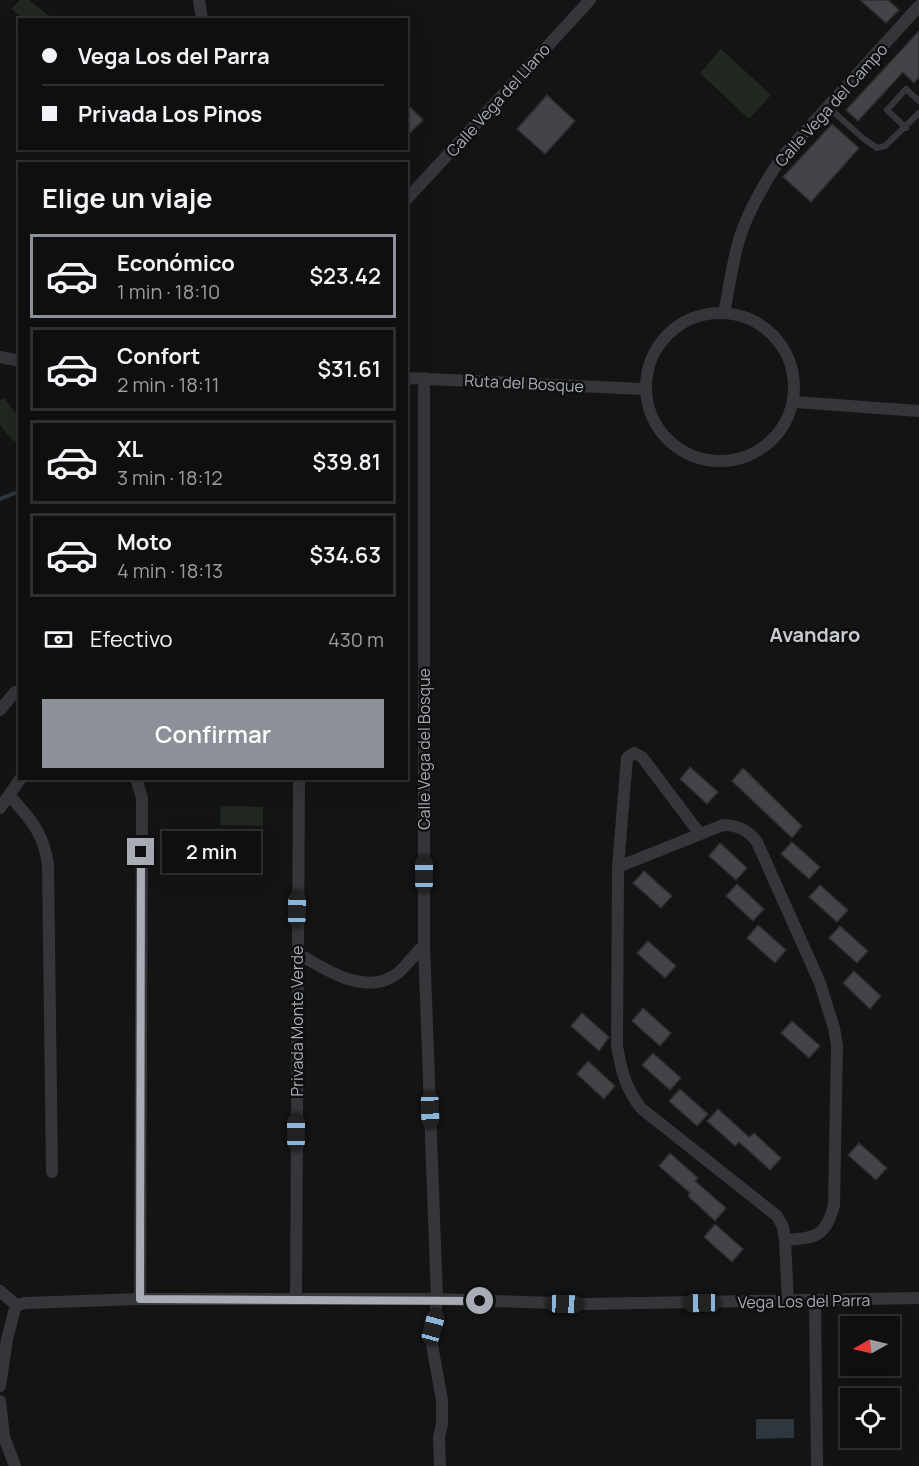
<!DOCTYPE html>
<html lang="es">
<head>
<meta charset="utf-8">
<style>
	:root { --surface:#0f0f10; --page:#181819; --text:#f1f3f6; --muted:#9b9c9f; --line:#2f2f30; --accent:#8c9099 }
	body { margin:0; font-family:Manrope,sans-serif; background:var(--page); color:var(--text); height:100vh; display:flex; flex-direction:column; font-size:22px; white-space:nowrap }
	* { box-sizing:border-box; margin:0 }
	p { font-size:20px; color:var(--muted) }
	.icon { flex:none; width:33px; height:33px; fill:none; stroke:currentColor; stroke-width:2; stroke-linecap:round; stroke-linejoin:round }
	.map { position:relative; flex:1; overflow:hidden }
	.sheet { position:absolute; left:18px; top:162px; width:390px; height:618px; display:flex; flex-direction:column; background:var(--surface); border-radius:0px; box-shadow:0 6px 24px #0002,0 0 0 2px var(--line) }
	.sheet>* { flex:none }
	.banner { position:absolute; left:18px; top:18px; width:390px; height:132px; border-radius:0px; box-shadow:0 6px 24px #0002,0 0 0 2px var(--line); display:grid; align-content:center; height:132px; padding:0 24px; background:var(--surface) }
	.needle { width:39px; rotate:262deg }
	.fabs { position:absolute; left:840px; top:1316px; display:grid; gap:12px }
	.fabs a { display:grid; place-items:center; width:60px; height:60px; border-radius:0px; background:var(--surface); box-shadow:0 6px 24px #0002,0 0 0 2px var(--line); font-size:30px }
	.end { position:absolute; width:27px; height:27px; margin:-14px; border:8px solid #a7acb5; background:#111; box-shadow:0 0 0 3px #111 }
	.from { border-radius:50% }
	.bubble { position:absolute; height:42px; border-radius:0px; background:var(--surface); box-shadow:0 6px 24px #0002,0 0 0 2px var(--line); font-size:20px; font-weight:600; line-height:42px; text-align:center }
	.car { position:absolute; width:18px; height:36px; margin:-18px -9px; border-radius:8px; box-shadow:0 0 4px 2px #0007; background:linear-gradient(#222 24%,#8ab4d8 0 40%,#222 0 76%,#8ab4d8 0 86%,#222 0) }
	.banner b { display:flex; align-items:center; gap:21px; height:57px; font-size:22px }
	.banner b+b { border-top:2px solid var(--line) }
	.banner i { width:15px; height:15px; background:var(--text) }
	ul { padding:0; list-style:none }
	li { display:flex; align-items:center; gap:18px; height:84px; margin:0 12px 9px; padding:0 12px; border:3px solid var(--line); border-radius:0px }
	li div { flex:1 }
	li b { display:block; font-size:22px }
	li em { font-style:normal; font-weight:600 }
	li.selected { border-color:var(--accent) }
	li>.icon { width:54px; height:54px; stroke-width:1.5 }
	h2 { padding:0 24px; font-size:27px; line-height:72px }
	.pay { display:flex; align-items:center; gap:15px; height:66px; padding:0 24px; font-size:22px }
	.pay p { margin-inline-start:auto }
	.primary-button { display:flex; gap:12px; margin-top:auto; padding:12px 24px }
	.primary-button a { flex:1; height:69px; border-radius:0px; background:var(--accent); color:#fff; font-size:24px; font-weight:600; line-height:69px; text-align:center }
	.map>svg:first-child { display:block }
	.green { fill:#202821 }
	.water { fill:#2e373d }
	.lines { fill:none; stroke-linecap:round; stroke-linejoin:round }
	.stream { stroke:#2e373d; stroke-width:4 }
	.building { fill:#434448; stroke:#2e2e31; stroke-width:1.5 }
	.service { stroke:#35363a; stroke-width:6 }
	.minor { stroke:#35363a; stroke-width:12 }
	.route { stroke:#a7acb5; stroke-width:8 }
	.labels { text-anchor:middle; stroke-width:5; stroke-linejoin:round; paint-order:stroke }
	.street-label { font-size:16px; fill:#a7acb5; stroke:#0f0f10 }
	.quarter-label { font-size:20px; font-weight:bold; fill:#c7cad1; stroke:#0f0f10 }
</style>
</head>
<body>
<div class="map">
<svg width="919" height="1466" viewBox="0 0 919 1466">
	<rect width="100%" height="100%" fill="#141415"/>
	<path class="green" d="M20,0h9l24,19h-29l-13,-10z
		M721,49l50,46 -22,24 -49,-46z
		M4,398l15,19v20l-5,5 -14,-17v-25z
		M221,806l42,1v19l-43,-1z"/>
	<path class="water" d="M756,1419h38v19l-38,1z"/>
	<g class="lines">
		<path class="stream" d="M0,499l20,-8"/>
	</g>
	<path class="building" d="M860,0h28l11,10 -13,13z
		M919,31v46l-5,6 -11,-11 -45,49 -12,-11z
		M547,95l28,26 -30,33 -28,-25z
		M406,103l17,17 -17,17z
		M832,124l27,24 -48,54 -28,-25z
		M690,767l28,25 -11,12 -27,-25z
		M743,768l59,58 -10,12 -60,-57z
		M792,842l28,25 -11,12 -28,-25z
		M720,843l27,25 -11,12 -27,-24z
		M644,871l28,25 -11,12 -28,-25z
		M737,884l27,25 -11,12 -27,-25z
		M820,885l28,25 -11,12 -28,-25z
		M758,925l28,25 -11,13 -28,-25z
		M840,926l28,25 -11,12 -28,-25z
		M648,941l28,25 -11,12 -28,-25z
		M854,971l27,25 -11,13 -27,-26z
		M643,1008l28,25 -11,13 -28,-25z
		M582,1013l27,24 -10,14 -28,-25z
		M792,1021l28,25 -11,12 -28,-25z
		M653,1053l28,25 -11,12 -28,-25z
		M588,1061l27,25 -11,13 -27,-25z
		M680,1089l28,25 -11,12 -28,-25z
		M718,1109l31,28 5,-4 27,25 -11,12 -31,-28 -4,4 -28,-25z
		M859,1143l28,25 -11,12 -28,-25z
		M670,1153l28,25 -3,3 31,27 -11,13 -27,-25 2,-3 -31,-27z
		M715,1224l28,25 -11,13 -28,-25z"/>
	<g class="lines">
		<path class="service" d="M828,107l36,32 13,9 8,-2 34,-33
			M906,128l-19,-18 19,-21 13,12"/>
		<path class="minor" d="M199,0l3,20
			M406,200l184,-200
			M646 387a74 74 0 1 1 148 0a74 74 0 1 1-148 0Z
			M724,313c5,-24 8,-49 15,-73 9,-30 26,-58 43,-83l137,-151
			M0,357l20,4
			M406,378l236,11
			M424,378v567l13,354 -5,46 10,55v24l-3,13 1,29
			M795,402l124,9
			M0,710l15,-18
			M136,778l6,20 -2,501
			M10,796c20,23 34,37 38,69l4,307
			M0,808l21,-30
			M618,867l9,-109 7,-5 8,4 58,77
			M297,953c28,16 69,45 101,20 9,-8 17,-19 26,-28
			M785,1240c30,-2 41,-3 49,-35l3,-160 -3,-17 -14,-45 -63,-141c-9,-12 -19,-17 -34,-17l-105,42 -1,179c4,24 9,44 25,63l135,107 6,11 2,13 3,62
			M0,1291l16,14
			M296,1299l3,-521
			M815,1301l2,165
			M16,1305l10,-2 114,-4h297l149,5 333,-6
			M0,1386l7,-47 9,-34
			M0,1401l4,36 11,29"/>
	</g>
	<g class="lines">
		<path class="route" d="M141,852l-1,447 340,2"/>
	</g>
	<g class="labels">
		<g class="street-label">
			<text transform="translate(498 100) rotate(-48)" y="6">Calle Vega del Llano</text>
			<text transform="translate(831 105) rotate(-48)" y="6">Calle Vega del Campo</text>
			<text transform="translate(524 383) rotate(3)" y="6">Ruta del Bosque</text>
			<text transform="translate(424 749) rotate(-90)" y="6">Calle Vega del Bosque</text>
			<text transform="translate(297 1021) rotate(-90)" y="6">Privada Monte Verde</text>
			<text transform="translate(804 1301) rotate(-1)" y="6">Vega Los del Parra</text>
		</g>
		<g class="quarter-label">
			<text x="815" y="642">Avandaro</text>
		</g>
	</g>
</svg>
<div class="fabs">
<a><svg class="needle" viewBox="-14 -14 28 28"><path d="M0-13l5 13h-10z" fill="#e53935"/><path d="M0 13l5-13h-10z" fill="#9b9c9f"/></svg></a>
<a><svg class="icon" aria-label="locate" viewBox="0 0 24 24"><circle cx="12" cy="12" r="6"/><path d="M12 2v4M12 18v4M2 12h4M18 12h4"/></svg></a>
</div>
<i class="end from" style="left:480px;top:1301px"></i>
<i class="end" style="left:141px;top:852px"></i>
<div class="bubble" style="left:162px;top:831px;width:99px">2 min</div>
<i class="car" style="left:424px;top:874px;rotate:0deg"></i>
<i class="car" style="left:297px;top:909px;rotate:1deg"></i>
<i class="car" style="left:430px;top:1110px;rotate:178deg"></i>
<i class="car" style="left:296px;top:1132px;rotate:0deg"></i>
<i class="car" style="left:702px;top:1303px;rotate:269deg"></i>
<i class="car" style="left:565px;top:1304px;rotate:92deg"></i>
<i class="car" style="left:433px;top:1327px;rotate:15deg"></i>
<div class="banner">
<b><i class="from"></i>Vega Los del Parra</b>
<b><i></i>Privada Los Pinos</b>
</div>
<section class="sheet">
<h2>Elige un viaje</h2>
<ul>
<li class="selected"><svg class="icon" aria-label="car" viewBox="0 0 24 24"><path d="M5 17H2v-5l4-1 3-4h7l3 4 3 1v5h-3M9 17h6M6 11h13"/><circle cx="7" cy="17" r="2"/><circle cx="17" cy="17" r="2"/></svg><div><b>Económico</b><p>1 min · 18:10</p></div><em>$23.42</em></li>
<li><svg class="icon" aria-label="car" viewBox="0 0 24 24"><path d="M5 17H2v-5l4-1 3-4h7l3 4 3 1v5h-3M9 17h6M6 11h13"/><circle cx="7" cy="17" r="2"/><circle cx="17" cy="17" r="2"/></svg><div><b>Confort</b><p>2 min · 18:11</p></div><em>$31.61</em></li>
<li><svg class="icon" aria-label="car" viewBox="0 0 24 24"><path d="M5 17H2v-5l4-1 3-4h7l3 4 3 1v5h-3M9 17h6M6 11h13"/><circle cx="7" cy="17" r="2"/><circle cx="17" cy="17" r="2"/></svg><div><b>XL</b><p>3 min · 18:12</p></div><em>$39.81</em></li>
<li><svg class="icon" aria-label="car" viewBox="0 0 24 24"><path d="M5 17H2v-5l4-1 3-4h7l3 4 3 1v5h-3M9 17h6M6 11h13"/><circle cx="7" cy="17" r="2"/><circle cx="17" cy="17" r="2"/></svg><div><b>Moto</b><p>4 min · 18:13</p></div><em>$34.63</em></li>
</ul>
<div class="pay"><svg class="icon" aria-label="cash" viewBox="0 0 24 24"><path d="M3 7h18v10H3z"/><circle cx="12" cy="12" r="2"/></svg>Efectivo<p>430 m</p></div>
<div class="primary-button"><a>Confirmar</a></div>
</section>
</div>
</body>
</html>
